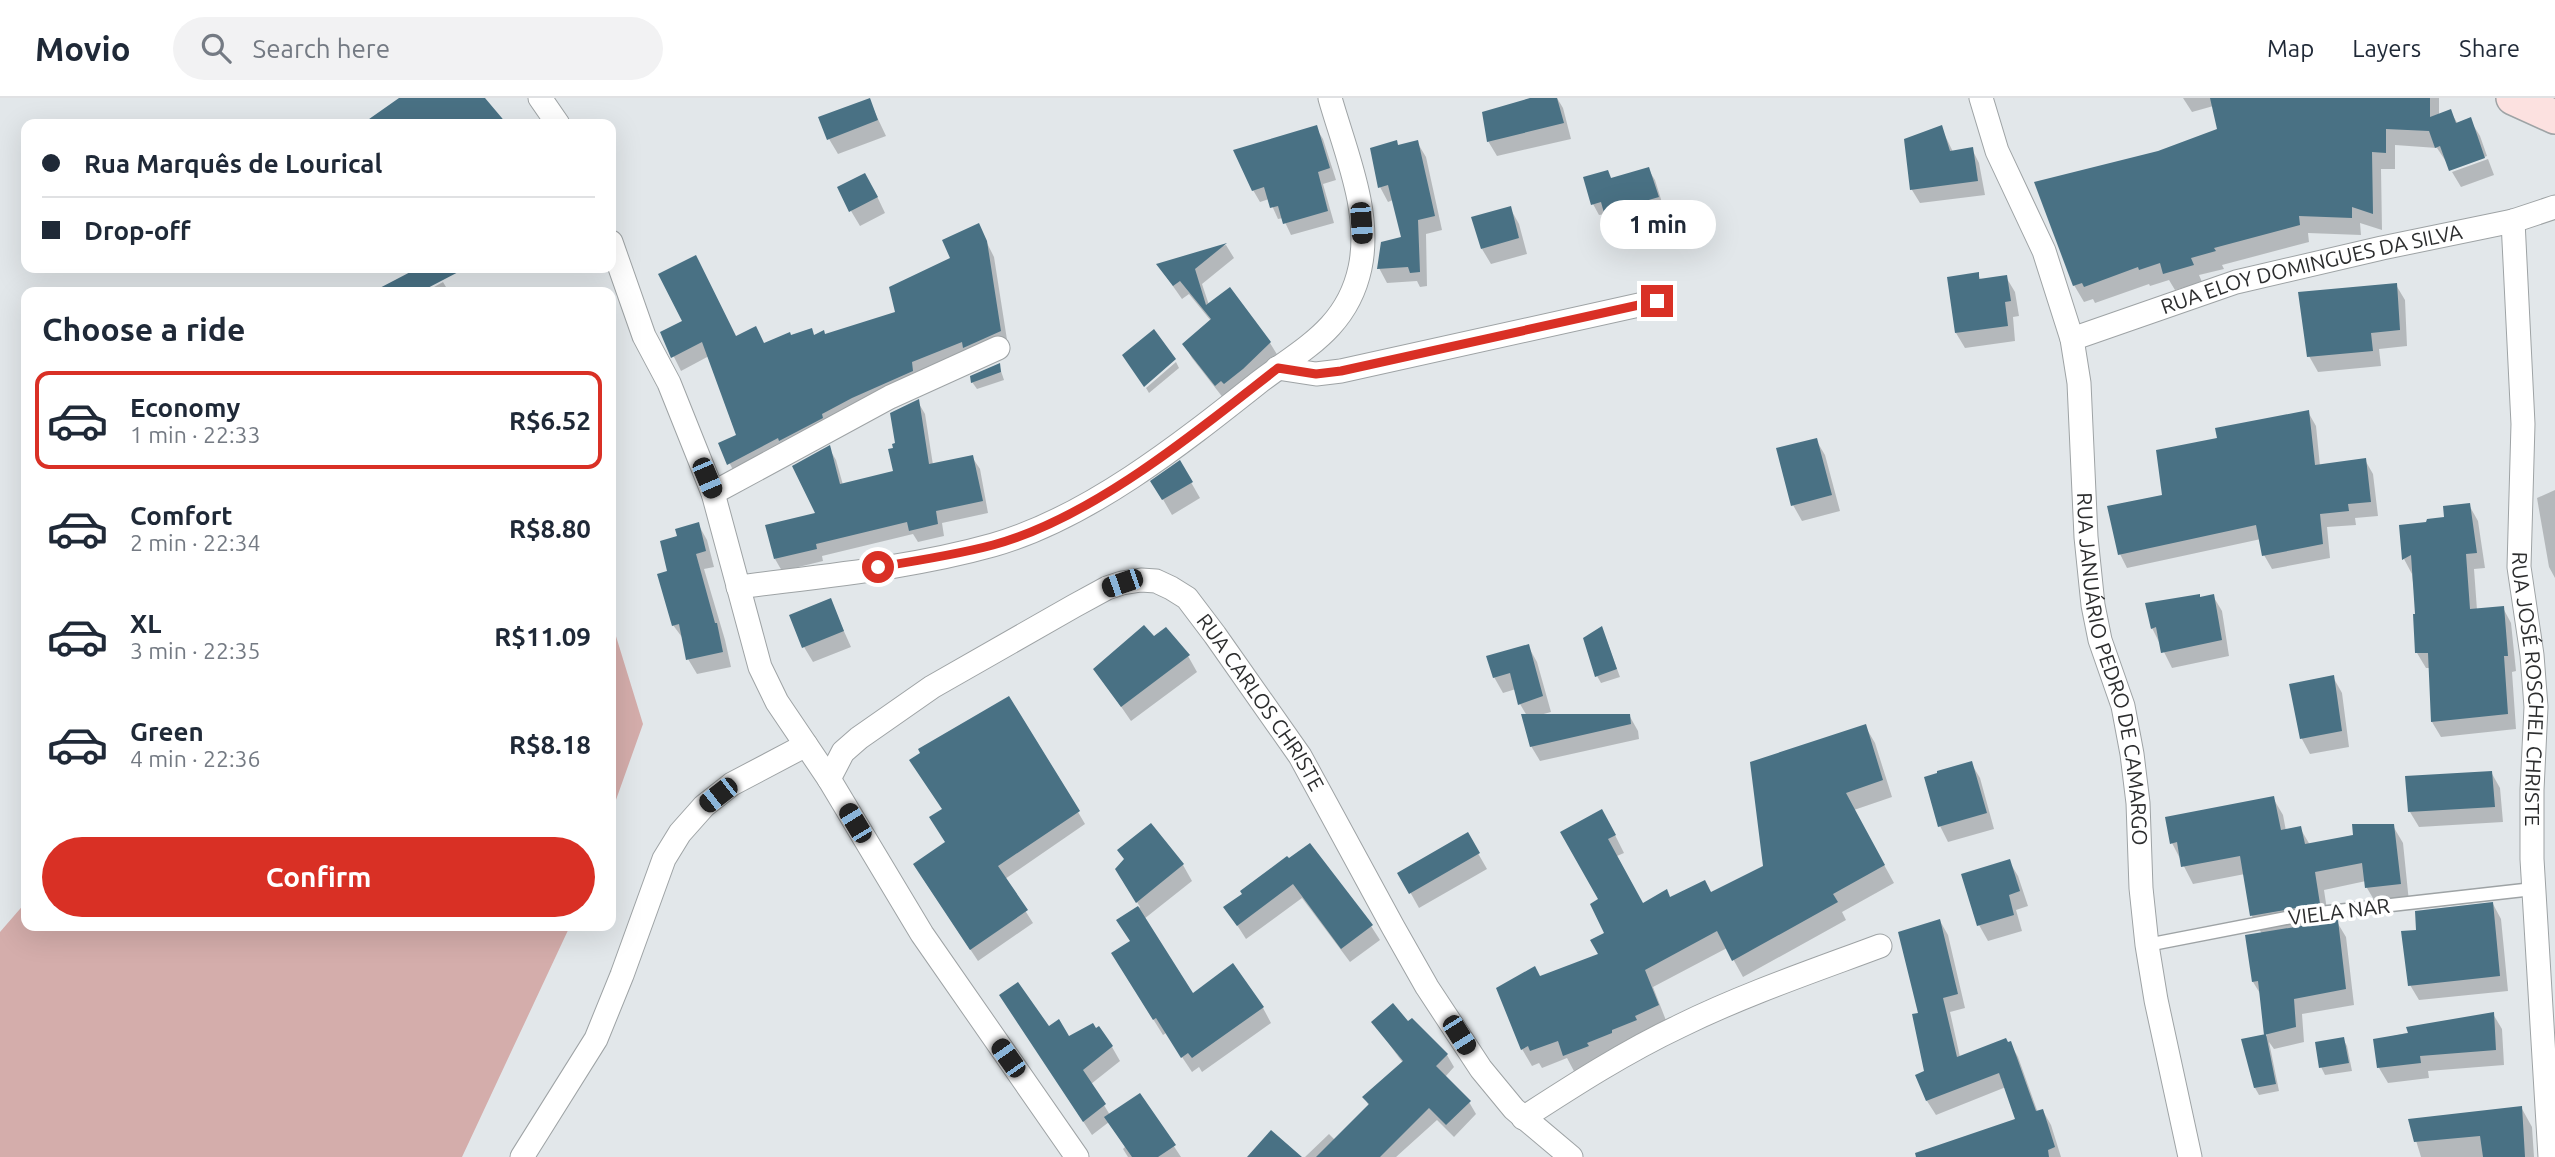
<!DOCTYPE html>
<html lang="en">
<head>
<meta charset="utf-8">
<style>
	:root { --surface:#fff; --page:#f2f2f3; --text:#1f2937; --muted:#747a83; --line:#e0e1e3; --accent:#d93025 }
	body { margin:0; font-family:Ubuntu,sans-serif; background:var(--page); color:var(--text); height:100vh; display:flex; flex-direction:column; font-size:26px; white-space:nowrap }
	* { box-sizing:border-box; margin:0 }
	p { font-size:23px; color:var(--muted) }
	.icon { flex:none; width:38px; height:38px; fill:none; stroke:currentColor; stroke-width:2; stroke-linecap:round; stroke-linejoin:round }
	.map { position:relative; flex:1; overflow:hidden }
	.sheet { position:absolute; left:21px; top:189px; width:595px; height:644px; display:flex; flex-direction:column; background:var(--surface); border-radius:14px; box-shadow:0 7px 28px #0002 }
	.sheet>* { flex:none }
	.guide { position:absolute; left:21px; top:21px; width:595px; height:154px; border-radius:14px; box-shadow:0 7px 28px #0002; display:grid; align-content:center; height:154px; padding:0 21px; background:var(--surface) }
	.end { position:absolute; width:32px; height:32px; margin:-16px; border:9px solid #d93025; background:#fff; box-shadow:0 0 0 4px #fff }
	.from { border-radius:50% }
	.bubble { position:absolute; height:49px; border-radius:24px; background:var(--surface); box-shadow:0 7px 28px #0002; font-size:23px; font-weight:700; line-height:49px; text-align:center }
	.car { position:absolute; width:21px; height:42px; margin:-21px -10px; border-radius:9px; box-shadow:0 0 5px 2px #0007; background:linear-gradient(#222 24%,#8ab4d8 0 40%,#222 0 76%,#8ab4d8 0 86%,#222 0) }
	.guide b { display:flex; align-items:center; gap:24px; height:66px; font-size:26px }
	.guide b+b { border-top:2px solid var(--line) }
	.guide i { width:18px; height:18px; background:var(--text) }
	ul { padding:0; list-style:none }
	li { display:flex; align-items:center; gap:21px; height:98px; margin:0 14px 10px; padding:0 7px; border:4px solid transparent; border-radius:14px }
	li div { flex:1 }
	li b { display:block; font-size:26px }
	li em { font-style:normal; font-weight:700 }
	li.active { border-color:var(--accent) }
	li>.icon { width:63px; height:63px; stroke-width:1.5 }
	h2 { padding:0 21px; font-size:32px; line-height:84px }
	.primary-button { display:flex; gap:14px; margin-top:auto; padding:14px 21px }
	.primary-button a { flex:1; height:80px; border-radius:42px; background:var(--accent); color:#fff; font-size:28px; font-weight:700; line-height:80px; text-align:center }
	header { display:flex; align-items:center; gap:42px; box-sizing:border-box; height:98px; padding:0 35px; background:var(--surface); border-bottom:2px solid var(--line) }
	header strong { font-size:33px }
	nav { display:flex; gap:38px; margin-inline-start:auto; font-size:24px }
	.search { width:490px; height:63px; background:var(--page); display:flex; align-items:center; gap:18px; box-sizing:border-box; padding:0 24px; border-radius:38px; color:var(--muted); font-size:26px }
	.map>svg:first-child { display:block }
	.green { fill:#d4adab }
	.shadow { fill:#0003 }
	.building { fill:#497184 }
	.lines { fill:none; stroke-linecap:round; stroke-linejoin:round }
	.lane-casing { stroke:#9ea3a5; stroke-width:15 }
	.street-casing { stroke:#9ea3a5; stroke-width:25 }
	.secondary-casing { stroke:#9ea3a5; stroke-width:36 }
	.lane { stroke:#fff; stroke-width:12 }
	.street { stroke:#fff; stroke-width:23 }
	.secondary { stroke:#fce1e0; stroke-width:33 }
	.route { stroke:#d93025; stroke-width:9 }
	.labels { text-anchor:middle; stroke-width:7; stroke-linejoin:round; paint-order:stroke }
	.street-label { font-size:21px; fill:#2c2d2e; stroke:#fff }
</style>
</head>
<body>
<header>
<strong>Movio</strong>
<div class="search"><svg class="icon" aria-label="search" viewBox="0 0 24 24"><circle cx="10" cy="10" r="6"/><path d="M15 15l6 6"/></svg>Search here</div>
<nav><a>Map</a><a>Layers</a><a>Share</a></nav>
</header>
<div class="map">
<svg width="2555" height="1059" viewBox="0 0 2555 1059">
	<rect width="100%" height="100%" fill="#e2e7ea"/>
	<path class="green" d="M611,522l32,104 -32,90z
		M26,804v24h544l-108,231h-462v-225z"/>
	<path class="shadow" d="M402,0h81l21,26h-125l-4,-7z
		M1536,0h21l6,10 8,31 -74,17 -9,-15z
		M2183,0h59l-50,14z
		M2331,0h108v18l11,-5 8,13 12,-4 10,16 7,20 -36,13 -14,-21 -42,-3v24h-14l1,61 -22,-7 1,12 -53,-2 1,9 -87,23 2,4 -25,6 3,7 -27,8 -6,-10 -19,6 -1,-2 -54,19 -2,-4 -9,3 -10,-17 63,-125z
		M869,2l17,36 -48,18 -9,-15z
		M1941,29l12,25 19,-3 7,14 6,32 -65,8 -8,-13 -6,-50z
		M1316,30l7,11 13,41 -13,4 11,39 -43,12 -8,-17 -5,1 -9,-20 -9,3 -7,-12z
		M1417,44l9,15 16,73 -16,4 1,52 -7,1 -3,-6 -30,2 -8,-15 24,-30 -10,-38 -5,2 -8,-15 19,-40z
		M2488,61l6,16 -33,12 -9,-15z
		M1648,71l7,11 9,29 -52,15 -6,-10 -7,1 -6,-11 19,-24z
		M874,92l11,23 -25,13 -9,-15z
		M1510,110l9,16 8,30 -36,10 -9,-15z
		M978,127l16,32 14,89 -271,132 -17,-34 19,-8 -30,-80 -28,15 -19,-38 74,4 29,8 26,-8 34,-1 72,-23 55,-54z
		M1226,147l8,13 -32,26 7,21 61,38 8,13 -54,43 -32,-41 -8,-14 27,-23 -22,-27 -7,5 -24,-34z
		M1978,176l3,6 25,-3 9,15 4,24 -6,1 2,24 -50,7 -9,-15z
		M443,184l3,5 -9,5h-12z
		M2396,187l9,15 2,46 -28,3 2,17 -63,6 -9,-16z
		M1176,264l3,6 -30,25 -3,-5z
		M999,267l5,15 -27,9 -5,-7z
		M918,304l7,12 8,51 39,-8 8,12 8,44 -46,10 2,13 -26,6 -5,-8 -91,22 1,5 -41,10 -7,-12 43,-45 11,-66 7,12 7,25 52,-13 1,-23z
		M2308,314l8,14 4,40 45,-6 8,14 5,42 -23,2 1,7 -29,2 3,31 -58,11 -8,-14 -3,-16 -134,29 -7,-14 44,-57 55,-58z
		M1816,342l9,15 15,56 -38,10 -9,-16z
		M1180,365l20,35 -28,17 -19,-33z
		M2555,392v88l-6,-11 -12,-69z
		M2469,407l9,16 7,47 -11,1 3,41 26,-2 8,15 5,48 -4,1 4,57 -75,8 -9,-15 -2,-54h-4l-9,-15v-37l-5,-42 -8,-15 42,-40z
		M698,426l9,16 7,27 -10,2 21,71 6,27 -34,7 -9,-15 -4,-19 -11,-15 -4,-53 10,-35z
		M2213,498l9,15 7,45 -57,12 -20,-40 48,-29z
		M830,502l21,47 -38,15 -9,-15z
		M1165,531l23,27 9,16 -66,49 -36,-52 59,-30z
		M1605,538l15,41 -19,6 -4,-7z
		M1528,548l9,16 14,50 -11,3h89l9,16 1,8 -99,22 -9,-15 -4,-30 -7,-12 -4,-15 -13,4 -9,-16z
		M2333,579l9,16 7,54 -39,7 -8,-15 -11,-54z
		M1865,628l10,17 17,54 -38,13 40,73 -52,29 4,8 -103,57 -16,-29 -74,39 14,36 -92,50 -8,-15 -25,10 -3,-5 -7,3 -10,-17 19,-71 60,-23 5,-21 -5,-34 -39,-67 50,-4 12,24 -7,3 26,49 69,-11 53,-28z
		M1971,665l9,15 14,51 -46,13 -8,-16z
		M2491,674l9,16 3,34 -84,5 -9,-15z
		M2273,700l10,17 3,16 14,-3 10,17 83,-19 10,17 6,59 -32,3 -10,-17 -1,-7 -42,9 5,33 8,-1 9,15 8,68 -52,9 2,28 -30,7 -5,-7 10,49 -20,4 -4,-7 -12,-48 24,-4 -6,-41 -8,-13 -6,-46 15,-2 -10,-18 -7,-42 -52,10 -21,-41z
		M1078,714l7,12 -80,55 28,44 -55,38 -56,-84z
		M1151,727l32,40 9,16 -48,38 48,76 71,13 8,15 -69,49 -3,-5 -7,5 -26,-39 -3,2 -41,-66 10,-27 -13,-21 21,-14 -23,-38z
		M1467,736l20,35 -68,39 -19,-34z
		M1287,760l84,68 9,14 -30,22 -48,-64 -56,41 -20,-31z
		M2009,763l9,15 10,30 -12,4 6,21 -34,10 -9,-16z
		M2493,806l8,15 7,72 -89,9 -9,-15 8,-54z
		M1940,823l8,14 17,73 -15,4 10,45 50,-14 8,14 20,56 5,-2 8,14 10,32h-98l54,-37 -11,-33 -70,28 -9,-14 -9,-25 8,-4 -6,-58z
		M1010,911l58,29 44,9 8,14 -29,23 19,31 30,-20 41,62h-53l-5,-8 2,-2 -16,-25 -17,13z
		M2493,916l9,15 2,36 -76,6 1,7 -41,5 -9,-15 -4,-28z
		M1373,924l34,2 40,31 7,12 -9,10 24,25 7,12 -22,23 -17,-17 -41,37h-91l24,-23 6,6 34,-34 -5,-9 39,-34z
		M2343,941l4,7 5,25 -27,4 -4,-8z
		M2521,1009l11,20 2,30h-113l-11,-36z"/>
	<path class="building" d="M399,0h86l22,26h-145z
		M870,0l8,22 -51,20 -9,-23z
		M1530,0h27l7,25 -77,19 -5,-30z
		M2210,0h220v19l21,-8 5,14 15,-6 14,41 -36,13 -9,-25 -5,2 -6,-17 -43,-2v24l-14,-1 1,62 -21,-7v11l-53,-2 1,9 -86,23 2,3 -25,7 3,7 -31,9 -3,-11 -21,7 -1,-3 -54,20 -2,-4 -9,3 -39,-104 124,-31 59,-22z
		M1317,27l13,43 -12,4 10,39 -45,13 -5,-18 -8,2 -6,-21 -12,4 -19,-41z
		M1942,27l8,26 23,-4 5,34 -68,9 -6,-51z
		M1397,42l1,5 20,-5 17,76 -17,4 2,52 -10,1 -2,-6 -31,2 4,-27 20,-5 -13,-52 -10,3 -8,-40z
		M1649,69l10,30 -55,16 -3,-11 -10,3 -8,-28 25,-7 3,8z
		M865,75l13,24 -29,15 -12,-25z
		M1511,108l8,32 -38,11 -10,-32z
		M979,125l8,18 14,90 -38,17 -1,-6 -50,20 1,9 -61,27 -30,16 1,4 -44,23 -1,-3 -51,27 -9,-22 18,-8 -34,-93 -31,16 -11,-26 22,-11 -24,-47 38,-19 40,81 20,-10 8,17 26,-11 1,3 21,-7 2,7 10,-5 1,4 70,-22 -6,-25 61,-29 -8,-18z
		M1227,145l-32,26 11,36 24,-18 41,55 -28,27 -19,15 -3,-3 -6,5 -33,-42 29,-25 -31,-38 -7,5 -17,-22z
		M418,170h48l-46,24h-48z
		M1979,174v7l28,-4 4,26 -6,1 3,24 -53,7 -8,-56z
		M2397,185l3,47 -29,3 2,18 -66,6 -9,-65z
		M1154,231l22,30 -32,28 -22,-32z
		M1000,265l1,9 -30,11 -1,-7z
		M919,301l10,65 44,-9 10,46 -47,10 2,13 -29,7 -2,-9 -91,22 1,5 -43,10 -9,-34 50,-12 -23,-47 38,-21 10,39 53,-13 -5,-22 5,-1 -1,-4 3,-1 -5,-30z
		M2309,312l6,55 51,-7 5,44 -23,2 1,7 -29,3 3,30 -61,12 -6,-31 -138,30 -11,-49 55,-11 -6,-45 61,-12 -2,-10z
		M1817,340l15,57 -41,11 -15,-58z
		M1180,362l13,22 -31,18 -12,-19z
		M2470,405l7,50 -11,1 4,55 34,-3 4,50h-4l4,58 -77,8 -3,-69h-13l-2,-39h2l-4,-59 -9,5 -3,-35 27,-3 1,-3 17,-2 -1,-11z
		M699,424l7,29 -10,3 19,69h2l6,29 -37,8 -7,-36 -7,2 -15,-52 10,-3 -7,-30 17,-5 -2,-7z
		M2200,496v3l14,-3 8,46 -61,13 -5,-26 -5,2 -6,-26z
		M831,500l13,33 -42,17 -13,-33z
		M1144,527l10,11 12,-9 24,28 -69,52 -28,-38z
		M1602,528l15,43 -22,8 -12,-39z
		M1529,546l14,52 -25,9 -8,-32 -17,5 -7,-22z
		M2334,577l8,56 -42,8 -11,-55z
		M1009,598l71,115 -82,55 30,44 -58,40 -57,-86 32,-22 -16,-25 13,-8 -33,-49 11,-7 -2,-4z
		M1521,616h109l1,10 -101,23z
		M1866,626l17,56 -37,13 39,72 -52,29 5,8 -106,59 -15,-30 -72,39 14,35 -24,11 2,4 -25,10v3l-25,10 2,3 -26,10 -5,-15 -28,10 -2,-5 -7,4 -25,-62 39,-22 5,10 58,-22 -8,-14 14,-7 -14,-29 8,-5 -38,-67 42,-23 14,26 -8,4 35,64 24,-14 3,8 35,-17 6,12 52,-26 -13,-104z
		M1972,663l15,52 -49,14 -14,-50 13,-4v-2z
		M2492,673l3,36 -87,5 -3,-36z
		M2274,698l7,34 20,-4 4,18 48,-9 -1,-11h42l7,60 -36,4 -3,-25 -47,9 5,32 -70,12 -10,-60 -59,11 -4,-25 -7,2 -5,-27z
		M1151,725l33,41 -48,39 -21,-34 9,-10 -7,-9z
		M1468,734l12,21 -71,41 -12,-21z
		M1310,745l63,82 -32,24 -48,-65 -56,42 -14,-19 19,-13 -2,-3 47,-35 2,2z
		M2010,761l10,32 -11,4 5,20 -37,11 -16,-52z
		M2493,804l7,74 -92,10 -7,-55 15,-1 -1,-19z
		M1138,808l55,87 40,-30 31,44 -72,51 -4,-5 -7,5 -25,-40 -3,2 -42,-67 19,-12 -14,-21z
		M1940,821l18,75 -15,4 14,59 49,-19 2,4 3,-1 25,70 7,-2 12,38 -7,3 1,7h-133l-1,-4 100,-34 -16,-46 -73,28 -11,-26 9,-4 -12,-57 6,-1 -20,-81z
		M2338,822l8,69 -52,10 2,28 -32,8 -6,-54 -6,1 -7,-47z
		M1018,884l31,44 10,-7 10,17 24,-13 3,5 3,-2 14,20 -30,24 23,34 -23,18 -84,-127z
		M1393,905l15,18 4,-3 36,36 -12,12 35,35 -25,24 -17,-17 -49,49h-64l53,-53 -7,-7 41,-36 -32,-39z
		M2494,914l2,38 -76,6 1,7 -44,5 -4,-29 35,-6 -2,-6z
		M2266,936l10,50 -22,4 -13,-49z
		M2344,939l5,26 -30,5 -4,-26z
		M1140,995l36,52 -18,12h-26l-28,-40z
		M2522,1008l3,51h-42l-3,-21 -66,6 -6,-23z
		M1271,1032l31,27h-55z"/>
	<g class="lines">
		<g class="lane-casing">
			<path id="lane" d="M2147,847l155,-30 231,-26"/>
		</g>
		<g class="street-casing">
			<g id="street">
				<path d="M540,0l18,26"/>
				<path id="s1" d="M1981,0l16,53 47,100 28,88 7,44 7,154 7,68 7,35 23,66 9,48 6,49 3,85 6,57 9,55 34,157"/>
				<path id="s2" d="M2513,123l10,203 -4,143 13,88 4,52 -4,83v69l18,298"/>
				<path d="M611,144l33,94 25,47 44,110 47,174 17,35 52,77 93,155 155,223"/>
				<path id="s3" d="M2072,241l164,-57 146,-34 131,-27 42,-14"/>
				<path d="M1277,270l39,6 25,-3 316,-70"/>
				<path d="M713,395l177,-96 108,-49"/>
				<path d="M738,489c85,-11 173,-19 255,-42 95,-27 188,-101 265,-162 44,-34 89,-54 102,-115 12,-56 -15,-117 -30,-170"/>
				<path id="s4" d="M829,681l14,-27 16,-14 73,-51 142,-81 33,-18 15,-5 19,-3 15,1 15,7 16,10 28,37 85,121 93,171 34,60 54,82 33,40 57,48"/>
				<path d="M1523,1020c51,-33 102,-66 157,-92 65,-32 133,-55 200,-80"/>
				<path d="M522,1059l74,-118 26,-64 42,-116 16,-26 24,-27 28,-22 74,-39"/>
			</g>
		</g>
		<g class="secondary-casing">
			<path id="secondary" d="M2513,0l42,19"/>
		</g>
		<use href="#lane" class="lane"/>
		<use href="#street" class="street"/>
		<use href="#secondary" class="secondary"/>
	</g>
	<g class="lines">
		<path class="route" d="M878,469c38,-6 77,-12 115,-22 100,-27 204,-114 285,-177l38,6 25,-3 316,-70"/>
	</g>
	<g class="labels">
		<g class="street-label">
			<text dy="7" stroke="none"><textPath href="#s3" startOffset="250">RUA ELOY DOMINGUES DA SILVA</textPath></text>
			<text dy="7" stroke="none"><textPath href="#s1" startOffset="592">RUA JANUÁRIO PEDRO DE CAMARGO</textPath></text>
			<text dy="7" stroke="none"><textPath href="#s2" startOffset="469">RUA JOSÉ ROSCHEL CHRISTE</textPath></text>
			<text dy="7" stroke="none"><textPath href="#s4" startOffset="555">RUA CARLOS CHRISTE</textPath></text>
			<text transform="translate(2339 814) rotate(-7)" y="7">VIELA NAR</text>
		</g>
	</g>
</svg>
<i class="end from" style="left:878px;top:469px"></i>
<i class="end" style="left:1657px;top:203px"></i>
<div class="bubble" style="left:1600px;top:102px;width:116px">1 min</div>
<i class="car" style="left:1361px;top:125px;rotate:176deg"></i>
<i class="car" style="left:707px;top:380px;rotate:157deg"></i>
<i class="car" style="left:1122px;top:485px;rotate:251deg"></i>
<i class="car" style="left:718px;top:697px;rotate:232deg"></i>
<i class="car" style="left:855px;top:725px;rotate:329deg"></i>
<i class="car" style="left:1459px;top:937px;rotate:148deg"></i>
<i class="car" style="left:1008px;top:960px;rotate:325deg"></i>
<div class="guide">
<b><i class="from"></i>Rua Marquês de Lourical</b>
<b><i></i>Drop-off</b>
</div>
<section class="sheet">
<h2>Choose a ride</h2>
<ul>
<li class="active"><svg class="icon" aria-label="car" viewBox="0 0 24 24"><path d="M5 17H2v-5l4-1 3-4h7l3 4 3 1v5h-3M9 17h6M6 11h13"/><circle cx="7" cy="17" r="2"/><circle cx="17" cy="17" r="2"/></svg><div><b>Economy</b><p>1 min · 22:33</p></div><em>R$6.52</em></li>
<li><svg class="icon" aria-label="car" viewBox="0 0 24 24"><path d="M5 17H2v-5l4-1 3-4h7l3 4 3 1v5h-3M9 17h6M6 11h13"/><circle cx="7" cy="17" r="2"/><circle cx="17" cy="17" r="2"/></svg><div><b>Comfort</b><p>2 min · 22:34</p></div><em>R$8.80</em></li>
<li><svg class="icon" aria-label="car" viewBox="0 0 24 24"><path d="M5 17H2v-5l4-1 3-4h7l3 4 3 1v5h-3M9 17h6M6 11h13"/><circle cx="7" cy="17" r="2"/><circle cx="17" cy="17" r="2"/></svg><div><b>XL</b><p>3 min · 22:35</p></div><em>R$11.09</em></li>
<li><svg class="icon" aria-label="car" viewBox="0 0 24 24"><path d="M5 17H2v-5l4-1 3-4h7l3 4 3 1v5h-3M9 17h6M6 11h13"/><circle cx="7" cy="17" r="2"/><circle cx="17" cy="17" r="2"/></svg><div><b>Green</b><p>4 min · 22:36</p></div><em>R$8.18</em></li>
</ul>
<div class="primary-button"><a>Confirm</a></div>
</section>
</div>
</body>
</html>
